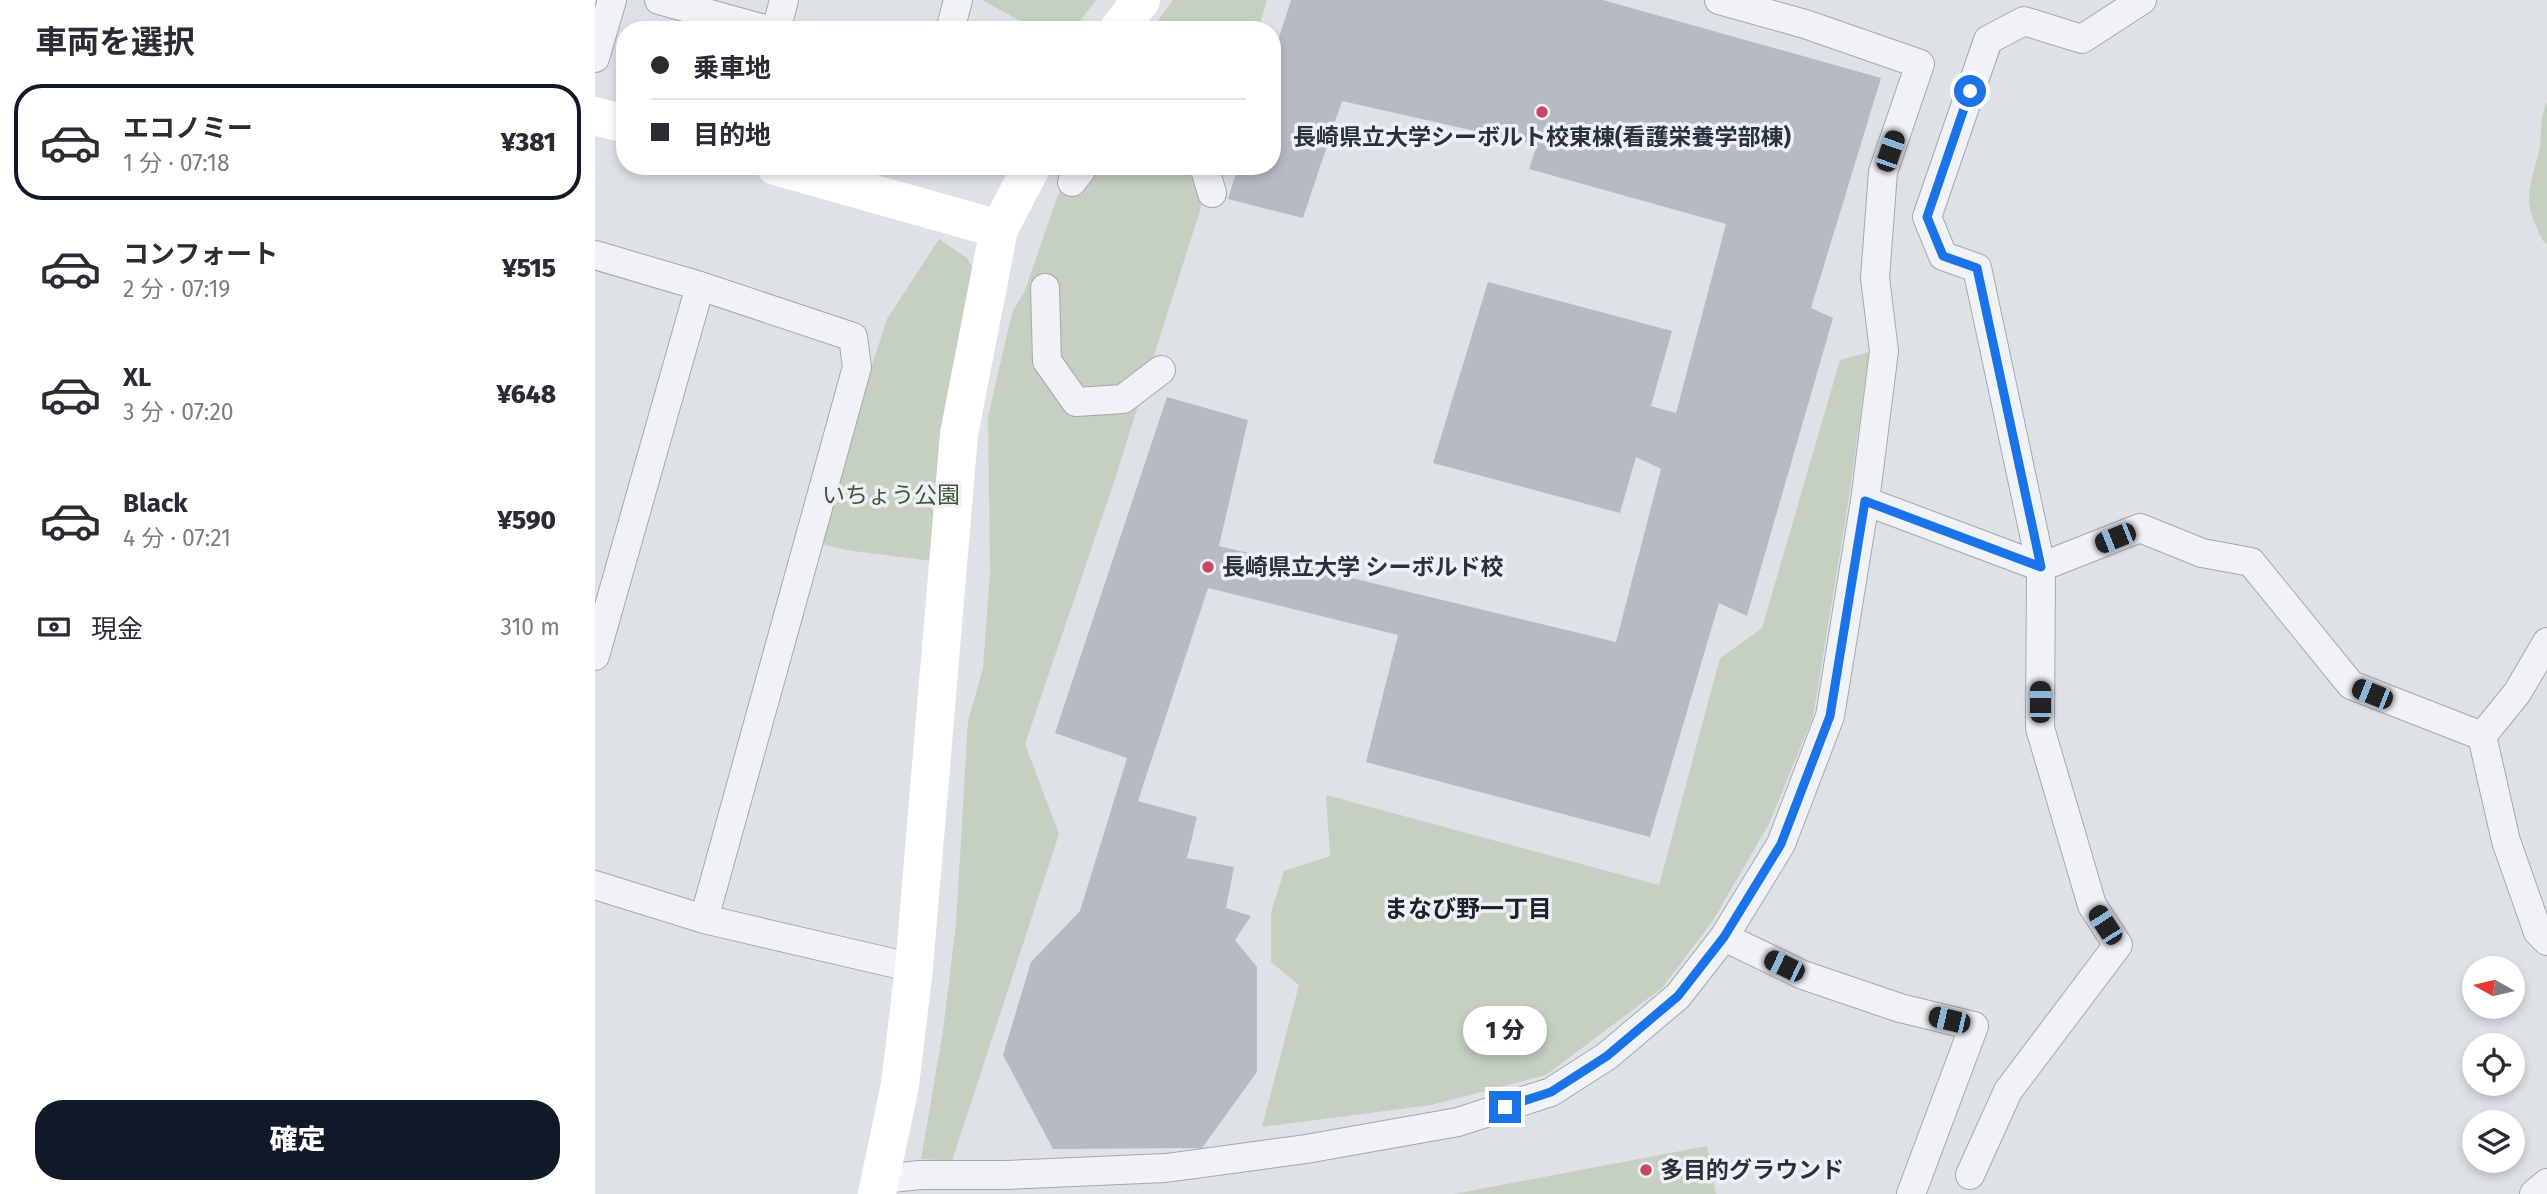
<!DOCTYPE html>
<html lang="ja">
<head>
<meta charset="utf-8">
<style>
	:root { --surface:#fff; --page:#f7f7f7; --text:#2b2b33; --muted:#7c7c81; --line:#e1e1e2; --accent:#111827 }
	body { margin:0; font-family:"Fira Sans","Noto Sans JP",sans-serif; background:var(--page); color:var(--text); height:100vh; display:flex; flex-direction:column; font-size:26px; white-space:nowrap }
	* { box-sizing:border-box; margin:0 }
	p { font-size:23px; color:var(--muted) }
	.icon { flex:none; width:38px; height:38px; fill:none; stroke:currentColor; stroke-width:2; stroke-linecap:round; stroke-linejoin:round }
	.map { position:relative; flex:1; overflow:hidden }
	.side { display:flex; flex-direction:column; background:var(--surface); width:595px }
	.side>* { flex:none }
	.top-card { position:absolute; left:21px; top:21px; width:665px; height:154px; border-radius:28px; box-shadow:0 4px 10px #0003; display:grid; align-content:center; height:154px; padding:0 35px; background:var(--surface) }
	.needle { width:46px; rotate:278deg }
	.controls { position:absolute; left:1867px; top:956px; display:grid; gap:14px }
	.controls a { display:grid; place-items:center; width:63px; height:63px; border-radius:50%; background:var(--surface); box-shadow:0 4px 10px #0003; font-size:35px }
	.end { position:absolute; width:32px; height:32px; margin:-16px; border:9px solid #1a73e8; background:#fff; box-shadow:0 0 0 4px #fff }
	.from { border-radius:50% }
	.bubble { position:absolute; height:49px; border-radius:24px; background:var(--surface); box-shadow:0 4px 10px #0003; font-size:23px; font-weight:800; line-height:49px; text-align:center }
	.car { position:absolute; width:21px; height:42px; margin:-21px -10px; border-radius:9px; box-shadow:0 0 5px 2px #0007; background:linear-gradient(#222 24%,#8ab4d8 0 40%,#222 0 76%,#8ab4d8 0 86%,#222 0) }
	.top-card b { display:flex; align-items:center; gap:24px; height:66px; font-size:26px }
	.top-card b+b { border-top:2px solid var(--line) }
	.top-card i { width:18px; height:18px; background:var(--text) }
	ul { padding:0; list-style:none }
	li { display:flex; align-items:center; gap:21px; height:116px; margin:0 14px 10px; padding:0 21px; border:4px solid transparent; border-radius:28px }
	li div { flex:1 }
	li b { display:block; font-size:26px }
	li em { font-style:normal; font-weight:800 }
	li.active { border-color:var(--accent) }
	li>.icon { width:63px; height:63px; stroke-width:1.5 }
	h2 { padding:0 35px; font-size:32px; line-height:84px }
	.pay { display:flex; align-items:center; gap:18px; height:77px; padding:0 35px; font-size:26px }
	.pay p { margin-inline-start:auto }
	.cta { display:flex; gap:14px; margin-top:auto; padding:14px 35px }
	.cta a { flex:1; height:80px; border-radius:28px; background:var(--accent); color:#fff; font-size:28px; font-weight:800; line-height:80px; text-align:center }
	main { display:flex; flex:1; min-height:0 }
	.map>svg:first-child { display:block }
	.green { fill:#c5d0c0 }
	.building { fill:#b6bbc3 }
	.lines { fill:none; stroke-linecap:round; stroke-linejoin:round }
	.street-casing { stroke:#a4a9b1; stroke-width:30 }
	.street { stroke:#f0f2f5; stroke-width:28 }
	.secondary { stroke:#fff; stroke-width:38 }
	.route { stroke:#1a73e8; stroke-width:9 }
	.poi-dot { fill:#c64962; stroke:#edf1f5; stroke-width:2.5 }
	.labels { text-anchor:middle; stroke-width:7; stroke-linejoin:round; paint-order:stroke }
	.poi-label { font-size:23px; font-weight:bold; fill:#28313d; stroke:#edf1f5; text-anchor:start }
	.park-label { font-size:23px; fill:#3e5836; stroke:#edf1f5 }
	.neighbourhood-label { font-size:24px; font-weight:bold; fill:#1a222d; stroke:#edf1f5 }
</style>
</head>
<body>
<main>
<section class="side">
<h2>車両を選択</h2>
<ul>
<li class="active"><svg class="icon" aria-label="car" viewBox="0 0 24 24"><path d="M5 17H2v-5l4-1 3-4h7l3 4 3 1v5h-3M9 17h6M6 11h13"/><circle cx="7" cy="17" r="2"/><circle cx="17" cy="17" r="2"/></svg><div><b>エコノミー</b><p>1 分 · 07:18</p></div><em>¥381</em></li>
<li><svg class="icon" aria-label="car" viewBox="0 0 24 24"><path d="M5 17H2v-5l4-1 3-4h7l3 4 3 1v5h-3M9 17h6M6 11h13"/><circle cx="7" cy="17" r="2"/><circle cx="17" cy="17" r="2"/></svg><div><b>コンフォート</b><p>2 分 · 07:19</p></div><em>¥515</em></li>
<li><svg class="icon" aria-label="car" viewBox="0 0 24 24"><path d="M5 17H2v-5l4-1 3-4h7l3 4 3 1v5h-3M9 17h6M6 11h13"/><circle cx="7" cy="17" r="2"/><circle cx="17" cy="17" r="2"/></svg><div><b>XL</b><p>3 分 · 07:20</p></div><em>¥648</em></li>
<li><svg class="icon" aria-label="car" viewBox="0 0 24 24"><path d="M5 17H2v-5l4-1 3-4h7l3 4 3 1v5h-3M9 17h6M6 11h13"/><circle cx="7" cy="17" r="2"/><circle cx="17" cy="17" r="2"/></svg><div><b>Black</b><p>4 分 · 07:21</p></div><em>¥590</em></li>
</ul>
<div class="pay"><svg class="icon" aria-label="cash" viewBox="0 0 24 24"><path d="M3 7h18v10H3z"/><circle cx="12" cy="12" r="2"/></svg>現金<p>310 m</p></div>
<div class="cta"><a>確定</a></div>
</section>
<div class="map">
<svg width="1952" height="1194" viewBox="0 0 1952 1194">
	<rect width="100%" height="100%" fill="#dee2e7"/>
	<path class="green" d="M387,0h114l-23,30h-36z
		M578,0h94l-9,30h-107z
		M1952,102v143c-6,-5 -8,-12 -11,-19 -15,-34 -2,-47 4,-81 2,-14 0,-30 7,-43z
		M473,166h146l-100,316 -89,262 34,90 -107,327 -31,-2 22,-128 13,-107 12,-203 15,-53 7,-96 -2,-155 24,-104 13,-23z
		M344,239l28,19 13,21 -41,283 -93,-12 -28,-7 7,-31 62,-193z
		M1274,352l-21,152 -35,213 -44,107 -57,98 -50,66 -116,87 -115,30 -169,22 37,-142 -28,-23v-49l13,-42 46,-15 -4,-61 333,90 61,-227 42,-30 78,-268z
		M1112,1146l9,48h-262z"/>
	<path class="building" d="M696,0h312l278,78 -70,230 22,10 -86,298 -28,-13 -69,234 -284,-75 32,-127 -190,-47 -70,213 59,16 -10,41 47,9 -8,41 25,8 -16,24 22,27v105l-55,76 -149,1 -50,-94 28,-93 49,-51 47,-153 -72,-25 112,-336 81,23 -29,126 397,96 45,-173 -25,-12 -16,56 -187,-50 55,-181 184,49 -21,75 25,7 50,-189 -197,-55 8,-24 -195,-44 -39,117 -75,-19 10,-33h34v-107z"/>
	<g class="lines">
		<g class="street-casing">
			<path id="street" d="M64,0l109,30
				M181,30l8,-30
				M355,30l8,-30
				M0,58l17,-58
				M609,166l8,27
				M477,182l12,-16
				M0,255l105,31 153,51 4,30 -153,552
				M450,288l2,73 29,41 47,-3 38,-29
				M1270,501l176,66 99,-39 62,25 49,9 100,123 131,51 35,-43 30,-51
				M0,656l105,-370
				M1887,736l24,105 32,91 9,9
				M0,885l109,34 210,49
				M1129,937l79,38 97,33 74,18 -63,168
				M1375,1175l38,-84 110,-146 -26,-40 -52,-177 1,-161 -64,-299 -34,-12 -16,-39 61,-177 36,-19 58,18 60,-39
				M287,1179l38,-4h86l160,-7 140,-19 152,-27 93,-30 56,-36 71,-60 46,-59 57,-93 49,-128 35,-215 19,-150 -9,-73 8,-106 37,-108 -115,-40 -86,-24
				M1939,1194l13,-11"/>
		</g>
		<use href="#street" class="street"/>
		<path class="secondary" d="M523,30l23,-30
			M0,116l30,8
			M180,166l224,63
			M282,1194l23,-109 14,-117 45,-534 40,-205 33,-63"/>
	</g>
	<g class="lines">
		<path class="route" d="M910,1107l46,-15 56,-36 71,-60 46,-59 57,-93 49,-128 35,-215 176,66 -64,-299 -34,-12 -16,-39 43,-126"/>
	</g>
	<g class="poi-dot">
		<circle cx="947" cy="112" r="7"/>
		<circle cx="613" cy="567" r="7"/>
		<circle cx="1051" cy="1170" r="7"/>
	</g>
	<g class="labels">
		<g class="poi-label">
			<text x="947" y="145" text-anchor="middle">長崎県立大学シーボルト校東棟(看護栄養学部棟)</text>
			<text x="627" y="575">長崎県立大学 シーボルド校</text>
			<text x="1065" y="1178">多目的グラウンド</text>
		</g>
		<g class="park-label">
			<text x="296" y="503">いちょう公園</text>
		</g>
		<g class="neighbourhood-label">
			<text x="873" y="917">まなび野一丁目</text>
		</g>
	</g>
</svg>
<div class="controls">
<a><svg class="needle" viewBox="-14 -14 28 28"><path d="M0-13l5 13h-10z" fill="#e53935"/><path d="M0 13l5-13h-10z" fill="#7c7c81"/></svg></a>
<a><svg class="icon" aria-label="locate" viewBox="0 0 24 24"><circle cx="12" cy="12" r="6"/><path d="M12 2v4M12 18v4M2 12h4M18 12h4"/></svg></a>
<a><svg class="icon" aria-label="layers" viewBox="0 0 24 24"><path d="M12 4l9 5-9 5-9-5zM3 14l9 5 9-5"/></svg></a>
</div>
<i class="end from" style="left:1375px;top:91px"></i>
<i class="end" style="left:910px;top:1107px"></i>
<div class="bubble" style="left:868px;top:1006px;width:84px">1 分</div>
<i class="car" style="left:1295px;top:151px;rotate:19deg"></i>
<i class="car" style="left:1520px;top:538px;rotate:248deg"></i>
<i class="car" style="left:1777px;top:694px;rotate:292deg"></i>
<i class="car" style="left:1445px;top:702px;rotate:0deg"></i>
<i class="car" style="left:1510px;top:925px;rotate:327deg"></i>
<i class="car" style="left:1189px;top:966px;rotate:296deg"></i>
<i class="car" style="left:1354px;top:1020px;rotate:283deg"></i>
<div class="top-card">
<b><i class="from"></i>乗車地</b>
<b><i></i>目的地</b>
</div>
</div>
</main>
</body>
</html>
